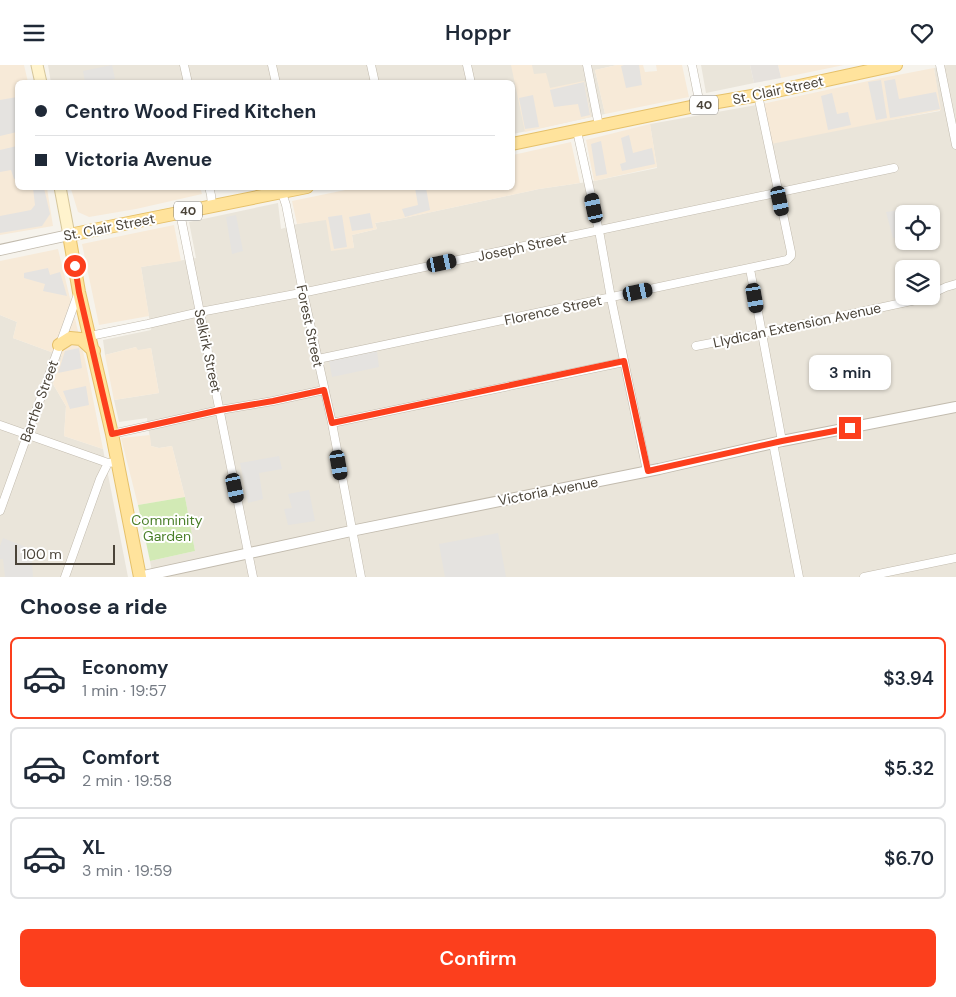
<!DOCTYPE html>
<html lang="en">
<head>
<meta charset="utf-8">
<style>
	:root { --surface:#fff; --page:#f2f2f3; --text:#1f2937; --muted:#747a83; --line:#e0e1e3; --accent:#fc3f1d }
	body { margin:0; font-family:"DM Sans",sans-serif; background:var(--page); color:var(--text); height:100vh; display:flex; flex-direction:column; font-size:19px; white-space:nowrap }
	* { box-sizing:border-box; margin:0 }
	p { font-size:16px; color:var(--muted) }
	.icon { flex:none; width:28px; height:28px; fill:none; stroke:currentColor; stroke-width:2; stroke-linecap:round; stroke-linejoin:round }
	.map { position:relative; height:512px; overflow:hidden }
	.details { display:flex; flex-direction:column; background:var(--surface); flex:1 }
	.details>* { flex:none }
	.top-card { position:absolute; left:15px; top:15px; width:500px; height:110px; border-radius:8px; box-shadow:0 1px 4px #0004; display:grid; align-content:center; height:110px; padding:0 20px; background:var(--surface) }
	.tools { position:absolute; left:895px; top:140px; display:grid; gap:10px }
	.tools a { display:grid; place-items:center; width:45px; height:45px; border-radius:8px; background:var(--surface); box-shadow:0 1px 4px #0004; font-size:25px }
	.scale { position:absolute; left:15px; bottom:12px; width:100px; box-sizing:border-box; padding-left:5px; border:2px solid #4b4439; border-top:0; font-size:14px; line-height:18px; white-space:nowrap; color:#4b4439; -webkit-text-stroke:4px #fff; paint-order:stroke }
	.end { position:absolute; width:22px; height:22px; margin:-11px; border:6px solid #fc3f1d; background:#fff; box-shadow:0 0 0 2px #fff }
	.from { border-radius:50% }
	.bubble { position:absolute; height:35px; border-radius:8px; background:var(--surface); box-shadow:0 1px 4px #0004; font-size:16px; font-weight:600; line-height:35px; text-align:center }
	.car { position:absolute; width:15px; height:30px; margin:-15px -8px; border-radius:6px; box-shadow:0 0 4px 1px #0007; background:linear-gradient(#222 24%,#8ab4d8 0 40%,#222 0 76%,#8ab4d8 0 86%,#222 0) }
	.top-card b { display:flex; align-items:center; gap:18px; height:48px; font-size:19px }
	.top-card b+b { border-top:1px solid var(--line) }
	.top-card i { width:12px; height:12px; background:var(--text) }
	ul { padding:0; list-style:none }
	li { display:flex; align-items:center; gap:15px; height:82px; margin:0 10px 8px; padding:0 10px; border:2px solid var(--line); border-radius:8px }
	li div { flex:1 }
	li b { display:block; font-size:19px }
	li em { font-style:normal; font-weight:600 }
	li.active { border-color:var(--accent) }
	li>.icon { width:45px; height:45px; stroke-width:1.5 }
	h2 { padding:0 20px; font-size:22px; line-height:60px }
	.action { display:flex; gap:10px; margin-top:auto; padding:10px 20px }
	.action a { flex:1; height:58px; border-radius:8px; background:var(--accent); color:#fff; font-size:20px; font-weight:600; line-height:58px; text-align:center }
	header { display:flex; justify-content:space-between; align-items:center; height:65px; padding:0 20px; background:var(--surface); font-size:22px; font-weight:600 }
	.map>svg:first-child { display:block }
	.residential { fill:#eae5da; fill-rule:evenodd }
	.commercial { fill:#f7ead8 }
	.industrial { fill:#e6e2dd }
	.green { fill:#d2eab5 }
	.parking { fill:#e5e3e0 }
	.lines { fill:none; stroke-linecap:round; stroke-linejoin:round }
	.minor-casing { stroke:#c2bbae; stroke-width:9 }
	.tertiary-casing { stroke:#c2bbae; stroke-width:12 }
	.secondary-casing { stroke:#d6c79b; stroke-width:13 }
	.primary-casing { stroke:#e6c16a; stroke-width:14 }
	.minor { stroke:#fff; stroke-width:8 }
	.tertiary { stroke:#fff; stroke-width:10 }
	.secondary { stroke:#fff3cd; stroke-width:11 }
	.primary { stroke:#ffe39c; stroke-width:12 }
	.route { stroke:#fc3f1d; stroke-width:6 }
	.labels { text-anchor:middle; stroke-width:4; stroke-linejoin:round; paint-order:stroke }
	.shield { fill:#fff; stroke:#817c74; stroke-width:1 }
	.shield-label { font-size:12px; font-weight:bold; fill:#4b4439 }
	.street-label { font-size:14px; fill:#4b4439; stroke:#fff }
	.park-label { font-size:14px; fill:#4a7f2a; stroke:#fff }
</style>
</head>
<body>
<header><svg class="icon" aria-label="menu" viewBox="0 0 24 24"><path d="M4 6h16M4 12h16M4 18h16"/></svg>Hoppr<svg class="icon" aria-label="heart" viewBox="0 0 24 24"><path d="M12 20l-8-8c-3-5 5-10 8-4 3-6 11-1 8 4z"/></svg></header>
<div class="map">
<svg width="956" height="512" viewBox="0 0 956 512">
	<rect width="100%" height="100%" fill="#f6f3ec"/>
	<path class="residential" d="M48,0h569l-22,5 10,44 -92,20 -1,-51h-461z
		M701,0h49l4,18 -48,10z
		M947,0h9v512h-803l-3,-16 45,-10 -10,-54 -13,-51 -13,2 -8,-2 -4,-28 -28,4 -5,-22 45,-7 -8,-45 -14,3 -1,-4 -31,8 -2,-15 48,-10 -10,-63 55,-9 -7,-36 89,-19 3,26 16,-5 29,-5 28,29 -2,-13 25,-6 -2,-6 24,-4 140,-30 55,-8 63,-13 -7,-44 112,-20 128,16 50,-9 -6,-43zM904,149h27v27h-27zM904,204h27v27h-27z
		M0,250l17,7 -4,16 49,18 -9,28 13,22 -2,30 39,13 25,128h-128z"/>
	<path class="commercial" d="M0,0h24l4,17 -10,1v104l29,1 6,38 -53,9z
		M511,0h21l2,9 12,-1 4,15 34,-7 7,36 -66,15z
		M617,0h26l2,7 12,-1 -1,-6h26l7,32 -84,17 -10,-44z
		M778,0h66l-63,13z
		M934,3l7,42 -170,34 -9,-40 120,-26z
		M650,59l7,43 -63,14 -8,-41z
		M571,77l9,41 -41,6 -140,30 -24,4 2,6 -25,6 2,13 -23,3 -5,-31 -29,4 -5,-23 63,-13 157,-1 1,-32z
		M77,122h123l2,7 -66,15 -47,8 -11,-5 -7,-23z
		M174,160l7,36 -40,6 8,49 -50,9 -17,-81z
		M58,184l28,115 17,85 -39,-13 2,-30 -13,-22 9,-28 -49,-18 4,-16 -17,-7v-54z
		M136,282l2,3 13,-2 8,45 -45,7 -9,-45z
		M150,370l1,11 8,2 13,-2 13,51 -47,8 -17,-67z"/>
	<path class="industrial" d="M750,0h28l3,13 -27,5z"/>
	<path class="green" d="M185,432l10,54 -45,10 -12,-56z"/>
	<path class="parking" d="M112,0l3,14 -19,3h-11l-2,-11z
		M624,0h15l3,20 -16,3 -5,-22z
		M895,14l4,20 37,-7 4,17 -50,9 -6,-37z
		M881,15l6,38 -11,2 -8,-38z
		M584,17l6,33 -9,2 -3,-13 -24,3 -4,-17z
		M832,28l5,21 11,-2 3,13 -23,5 -7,-34z
		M533,30l6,32 -14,2 -6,-31z
		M17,32v35l-17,4v-36z
		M629,70l4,18 19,-5 3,16 -33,7 -2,-7 6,-2 -5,-24z
		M601,76l6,33 -11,2 -5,-32z
		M17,81v32l-3,1 -3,-9 -11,2v-22z
		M33,123h11l6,26 -8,12 -42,7v-17l31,-6 4,-5z
		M415,123h11l4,22 -25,7 -3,-8 16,-4z
		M907,144l1,5h-4v22l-11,2 -7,-26z
		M370,148l3,15 -21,3 -3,-14z
		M236,150l7,36 -11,3 -6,-37z
		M342,150l5,32 -13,2 -6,-32z
		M48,203l2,7 10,-3 7,24 -24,-5 2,-7 -21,-6v-5z
		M79,283l3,20 -24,5 7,-22z
		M377,286l2,16 -47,10 -3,-16z
		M86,321l3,19 -19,4 -7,-18z
		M279,391l3,13 -23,4 4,26 -15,4 -8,-40z
		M309,425l6,31 -27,4 -4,-16 8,-1 -4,-14z
		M498,468l8,44h-61l-6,-33z
		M3,473l28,11 2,28h-28l-2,-18h-3v-13z"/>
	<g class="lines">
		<g class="minor-casing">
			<path id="minor" d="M184,0l4,18
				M272,0l4,18
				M371,0l4,18
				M467,0l4,18
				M587,0l12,61
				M692,0l8,40
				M940,0l16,80
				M577,66l23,105 11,62 36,173
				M209,122l2,8 1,11
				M282,128l4,12 16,82 30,136 29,154
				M180,148l73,364
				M750,204l32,172
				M931,229l15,-7 10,-3
				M90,271l58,-12 52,-12 111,-21 583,-123
				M696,281l57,-11 163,-35 11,-4
				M318,294l469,-99 4,-4v-4l-33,-157
				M332,358l292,-61
				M0,360l108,38 9,-1
				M112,369l108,-24 53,-9 51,-11
				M773,378l26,134
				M0,446l78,-217
				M65,512l35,-98 8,-16
				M864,512l92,-19"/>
		</g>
		<g class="tertiary-casing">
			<path id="tertiary" d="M0,185l69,-15
				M139,512l212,-46 308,-62 123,-28 174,-34"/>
		</g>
		<g class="secondary-casing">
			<path id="secondary" d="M37,0l4,18
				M60,122l9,48"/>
		</g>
		<g class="primary-casing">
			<path id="primary" d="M512,79l188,-39 58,-10 138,-30
				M59,280l11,-7 11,1 13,12
				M140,512l-28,-143 -33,-142 -10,-57 238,-48"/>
		</g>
		<use href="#minor" class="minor"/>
		<use href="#tertiary" class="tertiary"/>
		<use href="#secondary" class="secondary"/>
		<use href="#primary" class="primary"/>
	</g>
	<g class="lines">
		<path class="route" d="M75,201l4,26 33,142 108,-24 53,-9 51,-11 8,33 292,-62 24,110 134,-30 68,-13"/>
	</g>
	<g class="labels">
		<g class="shield">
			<rect x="690" y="30.5" width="28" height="19" rx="4"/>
			<rect x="174" y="136.5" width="28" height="19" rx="4"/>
		</g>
		<g class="shield-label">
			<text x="704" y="44">40</text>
			<text x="188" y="150">40</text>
		</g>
		<g class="street-label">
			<text transform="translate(778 25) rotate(-12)" y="5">St. Clair Street</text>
			<text transform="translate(109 162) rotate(-11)" y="5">St. Clair Street</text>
			<text transform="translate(522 182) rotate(-12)" y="5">Joseph Street</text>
			<text transform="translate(553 245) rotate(-12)" y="5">Florence Street</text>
			<text transform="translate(797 260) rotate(-12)" y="5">Llydican Extension Avenue</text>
			<text transform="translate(310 261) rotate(78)" y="5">Forest Street</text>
			<text transform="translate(208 286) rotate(78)" y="5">Selkirk Street</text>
			<text transform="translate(39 336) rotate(-70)" y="5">Barthe Street</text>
			<text transform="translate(548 426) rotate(-11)" y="5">Victoria Avenue</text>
		</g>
		<g class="park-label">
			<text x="167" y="460">Comminity<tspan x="167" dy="16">Garden</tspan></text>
		</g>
	</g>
</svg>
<div class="tools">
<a><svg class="icon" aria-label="locate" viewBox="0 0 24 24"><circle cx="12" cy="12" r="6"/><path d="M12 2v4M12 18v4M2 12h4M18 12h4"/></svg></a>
<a><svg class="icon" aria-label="layers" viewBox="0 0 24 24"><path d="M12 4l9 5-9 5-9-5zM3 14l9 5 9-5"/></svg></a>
</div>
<div class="scale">100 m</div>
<i class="end from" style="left:75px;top:201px"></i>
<i class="end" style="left:850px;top:363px"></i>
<div class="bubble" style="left:809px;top:290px;width:82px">3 min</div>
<i class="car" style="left:780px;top:136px;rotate:168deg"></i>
<i class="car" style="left:594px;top:143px;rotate:348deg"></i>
<i class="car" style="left:442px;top:198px;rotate:78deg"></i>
<i class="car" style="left:638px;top:227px;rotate:78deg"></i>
<i class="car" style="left:755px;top:233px;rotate:170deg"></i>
<i class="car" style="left:339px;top:400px;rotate:170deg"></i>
<i class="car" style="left:235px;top:423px;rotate:168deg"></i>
<div class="top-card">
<b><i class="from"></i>Centro Wood Fired Kitchen</b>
<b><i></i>Victoria Avenue</b>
</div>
</div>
<section class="details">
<h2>Choose a ride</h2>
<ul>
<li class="active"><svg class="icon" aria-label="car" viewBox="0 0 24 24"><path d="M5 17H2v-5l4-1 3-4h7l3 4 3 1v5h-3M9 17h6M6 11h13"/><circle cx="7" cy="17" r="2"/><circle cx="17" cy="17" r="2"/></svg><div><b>Economy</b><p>1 min · 19:57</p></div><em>$3.94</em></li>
<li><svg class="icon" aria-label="car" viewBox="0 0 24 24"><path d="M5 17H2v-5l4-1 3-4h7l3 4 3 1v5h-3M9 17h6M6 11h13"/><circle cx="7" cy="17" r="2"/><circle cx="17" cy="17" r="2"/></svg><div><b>Comfort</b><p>2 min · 19:58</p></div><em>$5.32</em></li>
<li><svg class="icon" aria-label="car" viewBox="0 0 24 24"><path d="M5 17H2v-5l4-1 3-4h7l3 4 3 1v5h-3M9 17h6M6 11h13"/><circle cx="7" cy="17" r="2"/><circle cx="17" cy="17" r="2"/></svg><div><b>XL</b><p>3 min · 19:59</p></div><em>$6.70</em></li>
</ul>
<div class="action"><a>Confirm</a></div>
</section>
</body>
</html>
